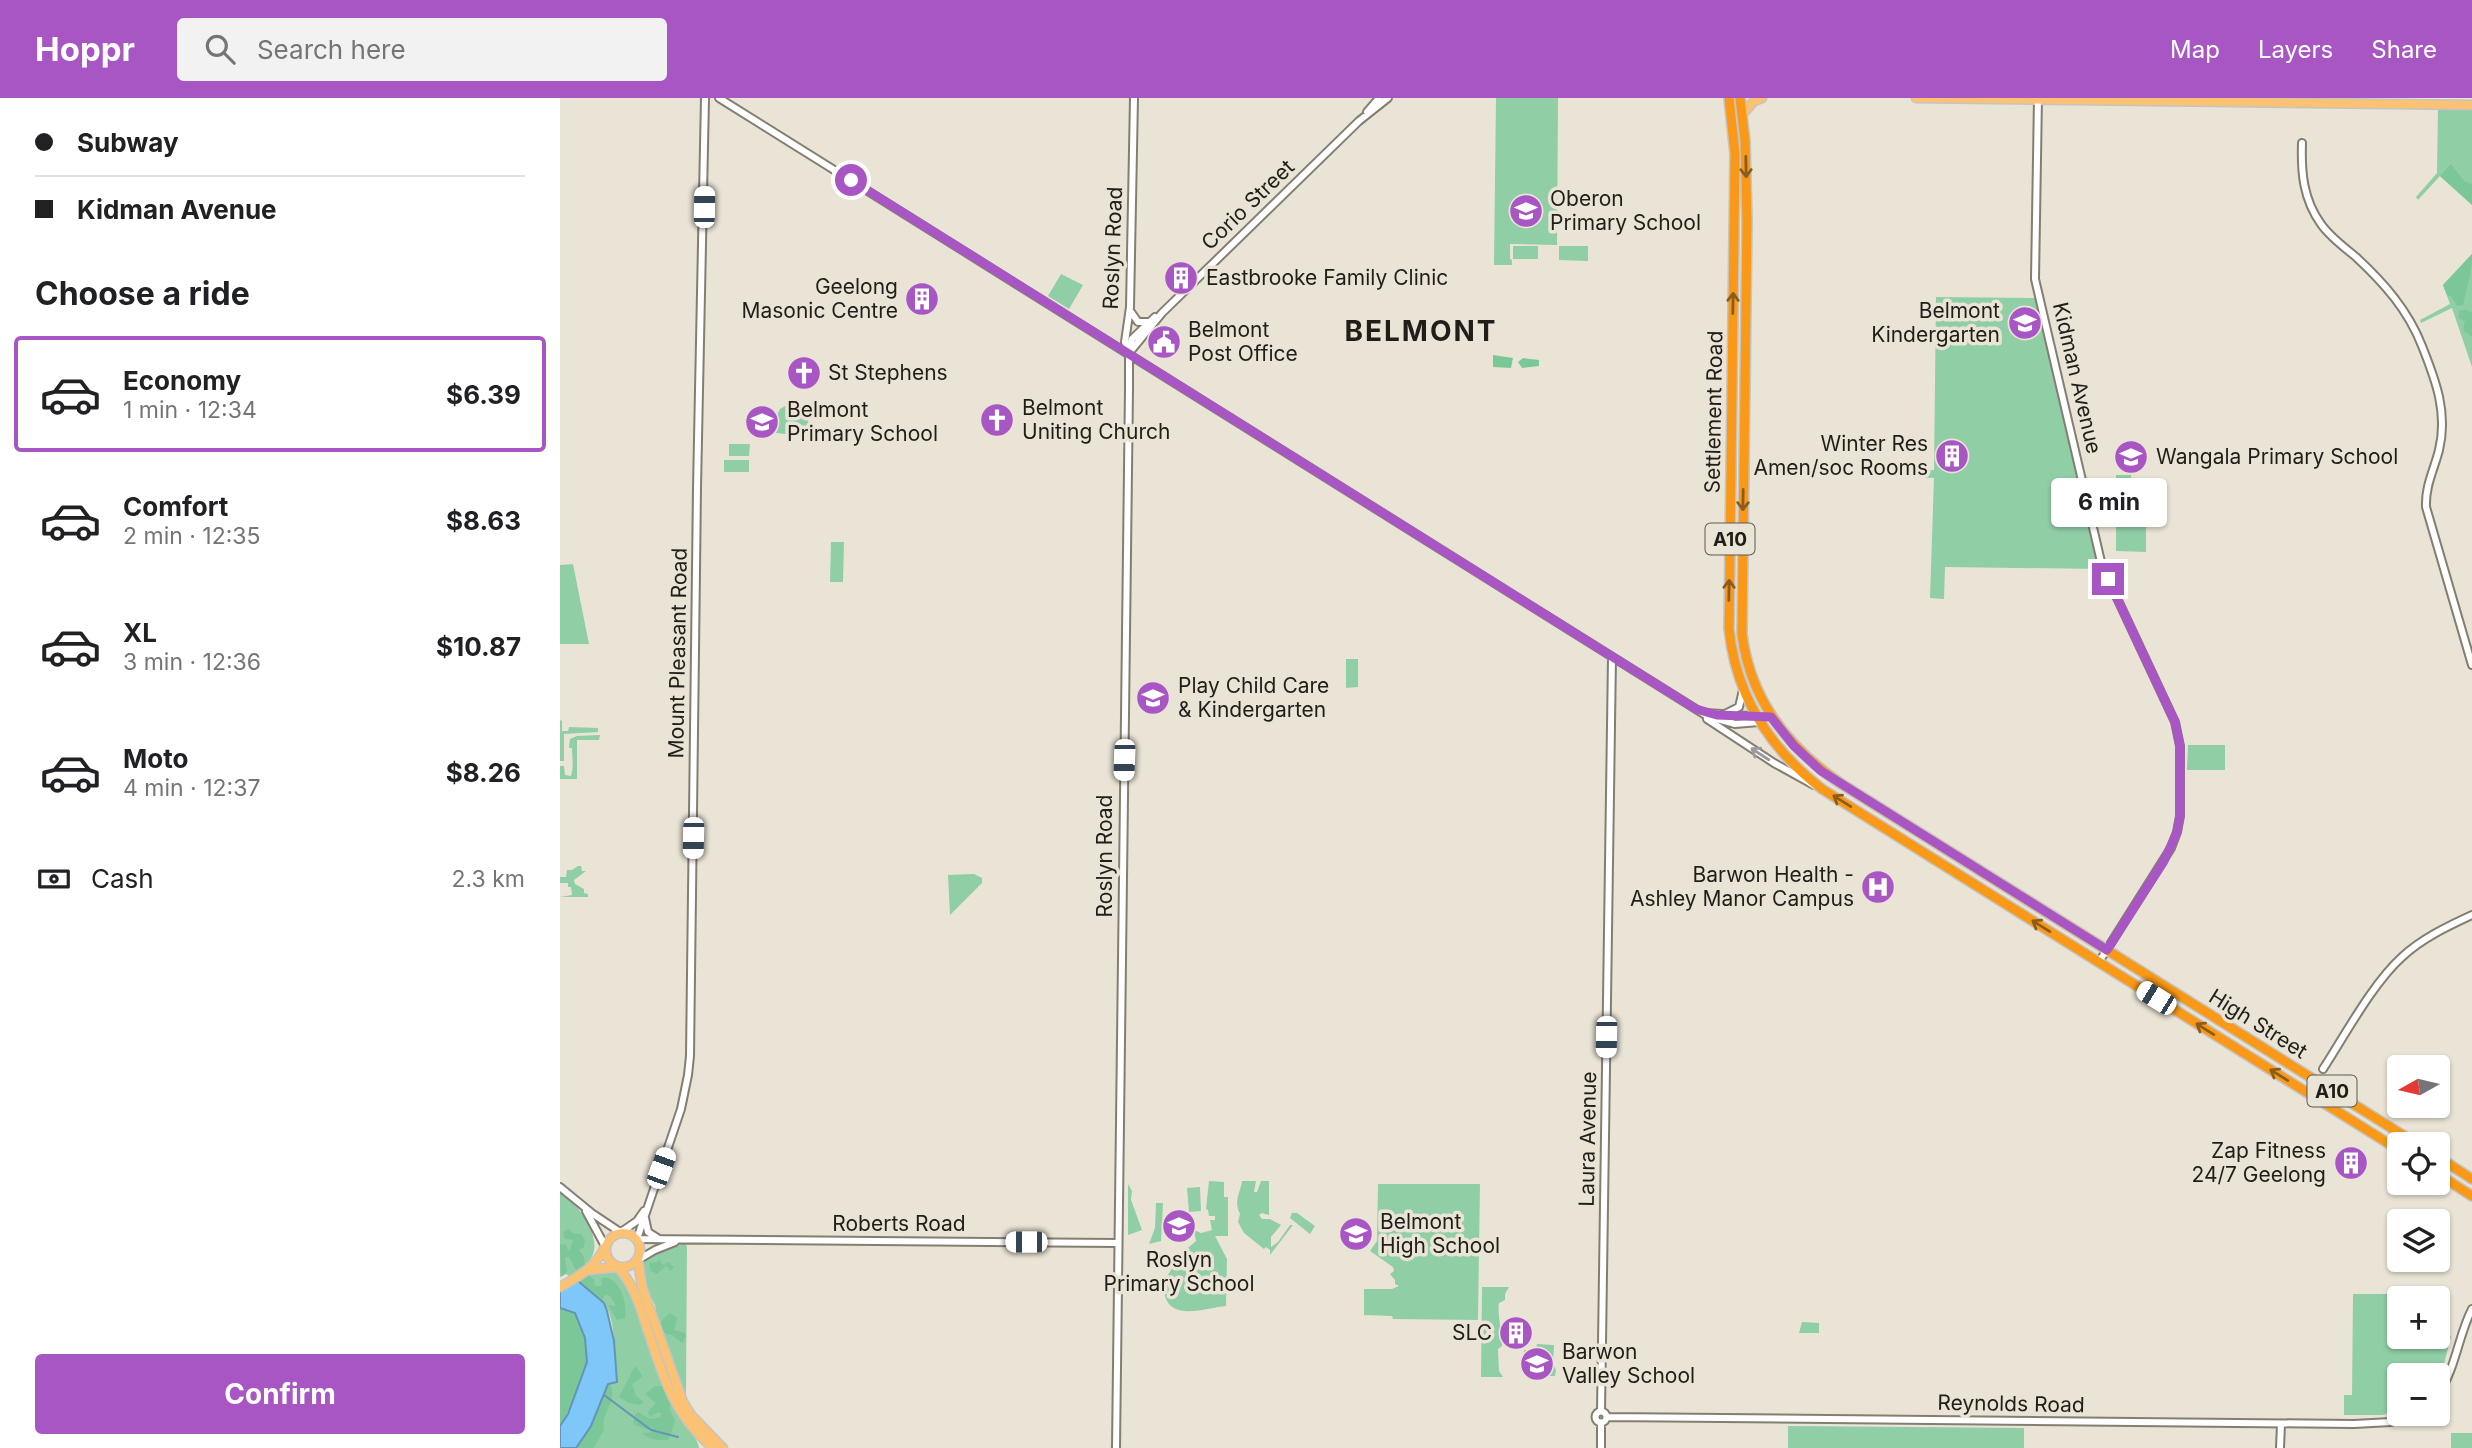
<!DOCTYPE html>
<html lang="en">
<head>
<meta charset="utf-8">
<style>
	:root { --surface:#fff; --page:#f2f2f2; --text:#202124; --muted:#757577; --line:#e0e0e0; --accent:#a956c5 }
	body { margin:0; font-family:Inter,sans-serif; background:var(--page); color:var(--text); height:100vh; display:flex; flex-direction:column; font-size:26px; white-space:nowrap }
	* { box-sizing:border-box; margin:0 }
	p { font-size:23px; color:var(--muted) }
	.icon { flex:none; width:38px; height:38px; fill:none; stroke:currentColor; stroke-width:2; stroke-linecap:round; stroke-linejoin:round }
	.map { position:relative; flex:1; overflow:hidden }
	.panel { display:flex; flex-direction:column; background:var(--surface); width:560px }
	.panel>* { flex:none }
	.guide { display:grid; align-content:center; height:154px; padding:0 35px; background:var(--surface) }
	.needle { width:46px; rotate:262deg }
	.buttons { position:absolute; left:1827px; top:957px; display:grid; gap:14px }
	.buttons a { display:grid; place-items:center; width:63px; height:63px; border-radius:7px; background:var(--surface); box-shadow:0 2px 5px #0004; font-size:35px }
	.end { position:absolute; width:32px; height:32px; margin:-16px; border:9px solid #a956c5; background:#fff; box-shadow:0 0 0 4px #fff }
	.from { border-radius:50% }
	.bubble { position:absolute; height:49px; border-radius:7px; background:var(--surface); box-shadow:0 2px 5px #0004; font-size:23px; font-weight:700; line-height:49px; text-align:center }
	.car { position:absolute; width:21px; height:42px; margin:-21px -10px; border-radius:9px; box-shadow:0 0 5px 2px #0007; background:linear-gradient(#fff 24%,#345 0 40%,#fff 0 76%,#345 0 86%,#fff 0) }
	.guide b { display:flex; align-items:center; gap:24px; height:66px; font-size:26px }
	.guide b+b { border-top:2px solid var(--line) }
	.guide i { width:18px; height:18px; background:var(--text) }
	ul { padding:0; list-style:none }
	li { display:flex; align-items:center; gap:21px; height:116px; margin:0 14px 10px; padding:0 21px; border:4px solid transparent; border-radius:7px }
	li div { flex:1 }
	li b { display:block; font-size:26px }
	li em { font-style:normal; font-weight:700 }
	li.current { border-color:var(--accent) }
	li>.icon { width:63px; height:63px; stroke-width:1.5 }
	h2 { padding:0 35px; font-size:32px; line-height:84px }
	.pay { display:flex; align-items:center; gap:18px; height:77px; padding:0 35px; font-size:26px }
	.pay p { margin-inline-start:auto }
	.primary-button { display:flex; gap:14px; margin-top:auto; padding:14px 35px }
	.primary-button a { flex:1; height:80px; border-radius:7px; background:var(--accent); color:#fff; font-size:28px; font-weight:700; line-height:80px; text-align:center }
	header { display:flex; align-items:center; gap:42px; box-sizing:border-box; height:98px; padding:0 35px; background:var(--accent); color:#fff }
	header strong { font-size:33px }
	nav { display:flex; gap:38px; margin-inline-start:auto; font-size:24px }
	.search { width:490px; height:63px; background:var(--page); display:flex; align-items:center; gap:18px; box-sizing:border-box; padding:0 24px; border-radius:7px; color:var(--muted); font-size:26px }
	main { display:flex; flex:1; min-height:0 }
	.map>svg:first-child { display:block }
	.green { fill:#90cea6 }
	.forest { fill:#7cc798 }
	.water { fill:#7ec8f9; stroke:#6295b6; stroke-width:2 }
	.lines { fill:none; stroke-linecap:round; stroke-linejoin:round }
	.stream { stroke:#6295b6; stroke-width:2 }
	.minor-casing { stroke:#847e72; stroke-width:10 }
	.major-casing { stroke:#c5c4c3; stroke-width:11 }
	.highway-casing { stroke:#c5c4c3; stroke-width:12 }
	.minor { stroke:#fff; stroke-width:6 }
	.major { stroke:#fbc274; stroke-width:8 }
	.highway { stroke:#f99917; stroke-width:9 }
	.oneway { stroke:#8d5c18 }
	.oneway2 { stroke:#9b9a98 }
	.route { stroke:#a956c5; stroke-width:9 }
	.labels { text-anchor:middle; stroke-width:7; stroke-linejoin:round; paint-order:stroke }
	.shield { fill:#eae4d6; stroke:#5d5952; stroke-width:2 }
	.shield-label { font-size:19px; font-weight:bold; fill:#211e1a }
	.poi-label { font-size:21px; fill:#211e1a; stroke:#eae4d6; text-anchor:start }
	.street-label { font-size:21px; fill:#211e1a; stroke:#eae4d6 }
	.district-label { font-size:28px; font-weight:bold; letter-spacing:2px; fill:#211e1a; stroke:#eae4d6 }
</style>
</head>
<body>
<header>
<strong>Hoppr</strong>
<div class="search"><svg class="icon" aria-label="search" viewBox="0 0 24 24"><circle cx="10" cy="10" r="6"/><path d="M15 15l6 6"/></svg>Search here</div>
<nav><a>Map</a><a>Layers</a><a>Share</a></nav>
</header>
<main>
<section class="panel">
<div class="guide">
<b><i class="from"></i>Subway</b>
<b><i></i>Kidman Avenue</b>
</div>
<h2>Choose a ride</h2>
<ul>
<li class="current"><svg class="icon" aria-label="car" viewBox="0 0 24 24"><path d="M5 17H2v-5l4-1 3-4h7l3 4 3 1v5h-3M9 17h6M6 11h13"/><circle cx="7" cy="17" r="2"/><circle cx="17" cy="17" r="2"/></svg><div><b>Economy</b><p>1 min · 12:34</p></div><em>$6.39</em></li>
<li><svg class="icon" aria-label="car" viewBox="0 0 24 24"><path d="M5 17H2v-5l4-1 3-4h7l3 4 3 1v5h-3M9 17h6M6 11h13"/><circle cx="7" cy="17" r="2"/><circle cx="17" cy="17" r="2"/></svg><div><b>Comfort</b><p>2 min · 12:35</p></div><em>$8.63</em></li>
<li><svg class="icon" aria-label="car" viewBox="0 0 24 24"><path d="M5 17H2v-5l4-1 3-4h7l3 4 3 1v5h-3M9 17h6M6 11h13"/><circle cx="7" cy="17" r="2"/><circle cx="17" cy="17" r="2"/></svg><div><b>XL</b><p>3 min · 12:36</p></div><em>$10.87</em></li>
<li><svg class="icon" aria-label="car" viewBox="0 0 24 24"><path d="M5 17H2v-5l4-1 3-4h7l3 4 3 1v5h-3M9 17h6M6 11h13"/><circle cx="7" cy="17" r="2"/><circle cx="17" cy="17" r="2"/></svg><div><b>Moto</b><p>4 min · 12:37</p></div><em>$8.26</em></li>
</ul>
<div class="pay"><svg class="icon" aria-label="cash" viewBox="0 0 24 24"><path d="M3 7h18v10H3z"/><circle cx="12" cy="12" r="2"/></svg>Cash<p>2.3 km</p></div>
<div class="primary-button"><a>Confirm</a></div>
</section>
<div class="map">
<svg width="1912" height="1350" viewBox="0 0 1912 1350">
	<rect width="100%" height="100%" fill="#eae4d6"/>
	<path class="green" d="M936,0h62l-1,147 -47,-1v15l2,1v5h-18z
		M1878,10l34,2v95l-32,-29 -22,24 -2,-3 21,-24z
		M953,148h25v13h-25z
		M999,148h29v15l-29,-1z
		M1912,156v113l-20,-59 -31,15 -1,-3 30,-16 -7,-19z
		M501,176l22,11 -14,24 -21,-13z
		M1376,199l100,1 64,271 -155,-2 -1,32 -14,-1 4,-120 -30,-1v-7h30z
		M227,307l13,1 8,13 2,22 -17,-6 -24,-3 11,-23z
		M169,346h21l-1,12h-20z
		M164,362h25v12h-25z
		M1556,377h15v25h15v52l-30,-1z
		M271,444h13l-1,40h-13z
		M13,466l16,80h-29v-79z
		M786,561h12v28l-12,1z
		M0,622l2,1v10h6l1,-4 29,1v4l-34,2v27h-4z
		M40,637l-1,5h-22v39h-17v-13h4l1,9 6,1c3,-10 1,-18 1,-28h-3l1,-9 7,-3z
		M1628,647h37v25h-38z
		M18,768h3l1,5h4l-12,9 1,4 9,5v4l4,1v3h-28l12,-2 -1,-8h-3v-4h-8v-6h6l1,-7h5z
		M414,776l8,4v5l-32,32 -2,-40z
		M649,1083l15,1v15h4v39h-13l12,23 -1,47c-17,1 -54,16 -61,-10 -4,-11 1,-19 7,-27h-6l1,-11h9l20,-17 -2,-11 7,3 11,-3 -2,-10h5v-4h-6l-1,-6 -2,-1z
		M682,1083h14l-2,11h3l4,-11h8v34l-7,-2 -3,2 3,4h8l11,6 -10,12v10l7,-5 12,-17h3l-23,30v-5l-4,-3 -2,2 -20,-16 -6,-11 2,-8c-7,-13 1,-23 2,-33z
		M568,1086l4,7 -1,9 11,30 -14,5z
		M818,1086h102l-2,136 -85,-1 -1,-3 -28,-1v-26h28l7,-3 -4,-2v-4l-5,-6 4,-3 -1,-4 -23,-16 7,-10z
		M640,1089l1,24 -12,1 -2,-24z
		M0,1094l17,15 17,24 -2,2c8,24 -5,32 -23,43l-3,-2 -6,3z
		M596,1105h7l-2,38 -12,3 6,-16z
		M732,1115h5l18,13 -5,8 -20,-16z
		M125,1146l2,2 -1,148h-2l-27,-76 -2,-13 -9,-18 -3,-24c11,-12 27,-16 42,-19z
		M57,1169l9,10c14,41 25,86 45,124 6,12 28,38 28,47h-123l15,-22 18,-43 8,-15c-5,-20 0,-46 -13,-65 -6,-9 -18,-14 -26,-22l9,-10z
		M922,1189h27l-4,7v6l-6,3c-2,10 3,29 3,43l-4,3 1,22 4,6h-22z
		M1793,1196h82v4h-36v39l52,-1 -8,32 -5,12v-4h-39v35l-17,4h-38v-20h8z
		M1242,1224l17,1v10h-20z
		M977,1246l17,1 -1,19 3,6 -1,6h-24l-7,-3v-23h12z
		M1228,1328l236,2v20h-236z
		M1891,1335h21v15h-21z"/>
	<path class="forest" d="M1891,66l13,17 8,3v21l-32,-29z
		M1912,156c0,20 -5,32 -9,51l-6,1 -5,-9 -5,-2 -4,-10z
		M1900,212h7l5,3v24l-9,-7 2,-9 -7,-3z
		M933,257l20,3 -2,10 -18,-1z
		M963,260l16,2v6l-17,2 -4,-6z
		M9,1131l5,5h7l4,6 -1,7 -5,3 5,7 1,8 -9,5 -7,-13h-4l2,15 -6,5 -1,-33 6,1 3,7 4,-12 -8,-1 -2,-7z
		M99,1161l4,6 5,-3 6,5 -3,4 -5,-5 -9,8 -6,-3 -2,-8 9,-1z
		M29,1177l5,5 1,6h7l-1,-7 4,-2c17,5 22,25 20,41l-8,2 -9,-15 8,1 -5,-9 -5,-3 -5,7 -23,-20z
		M0,1210l15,5c5,11 12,23 13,36 1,17 -18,63 -28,77z
		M110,1215l7,5 -3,12 11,3 1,4 -4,6 -10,-8 -6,-1 -6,-7 2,-7z
		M75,1268l7,9 -1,3 -9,6 4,12 8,6 -4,3 -11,-2 -10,-6z
		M49,1285c11,17 -9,29 -5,46l-10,19h-18l15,-22z
		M95,1288h8l8,18 -2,4 6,13 -6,18c-8,3 -21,0 -27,-6l12,-1 -2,-3 -4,1 -15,-6 2,-9 3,-3 12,7 11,-2v-4l-3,-1 -8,5 -2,-5 8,-9 -11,-9z"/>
	<path class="water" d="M18,1183l26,22 3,8 7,30 3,41 -9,2 -17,42 -15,22h-16v-22l8,-12 19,-52 -2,-24 -10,-25 -15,-5v-16z"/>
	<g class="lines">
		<path class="stream" d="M44,1297l47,35 27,7"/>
		<g class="minor-casing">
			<path id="minor" d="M159,0l988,618 28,8 24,-2
				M1478,0l-3,181 67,287 73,156 5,24v70l-3,16 -6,16 -72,114
				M807,14l12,-14
				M1742,45c-1,29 1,56 19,81 9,13 23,23 35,33 28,26 52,53 66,89 14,35 26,67 17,104 -5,20 -14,36 -13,57l46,158
				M571,214l7,10h11
				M569,250l3,-9 23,-22
				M569,255l33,-40 197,-192 29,-23
				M1145,615l50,3
				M1165,616l14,-7 4,-17
				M1147,621l67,44 40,22
				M1763,971c22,-34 50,-86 79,-112 19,-18 46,-31 70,-42
				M0,1089l33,27 27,18
				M26,1113l19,35
				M85,1120l3,14 11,7
				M61,1134l16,-11 7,-10
				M77,1141l44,-130 7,-34 2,-19 7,-568 8,-390
				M77,1141l481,4
				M78,1162l17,-10 20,-8
				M1878,1296c18,-25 20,-58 34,-85
				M1041,1313l11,-754
				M1035.5 1319a5.5 5.5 0 1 1 11 0a5.5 5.5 0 1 1-11 0Z
				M1047,1319l747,7 37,-2 23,-8
				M556,1350l13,-1059v-36l-4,-11 5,-35 4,-209
				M1041,1350v-25
				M1720,1350l1,-24"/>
		</g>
		<g class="major-casing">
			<path id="major" d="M1356,0l556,7
				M1182,17l12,-14 8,-3
				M46 1152a17 17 0 1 1 34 0a17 17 0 1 1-34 0Z
				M78,1163l4,26 41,115 8,13 32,33
				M58,1169c15,17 22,38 28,58 17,50 26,88 67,123
				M29,1172l28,-3
				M0,1189c19,-11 35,-19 45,-40"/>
		</g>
		<g class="highway-casing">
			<path id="highway" d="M1169,0l6,56 -6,475c7,67 40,119 93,160l577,361
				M1180,0l5,43 2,80 -5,413c8,65 45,113 98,149l577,361
				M1878,1059l34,22
				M1878,1076l34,22"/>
		</g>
		<use href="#minor" class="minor"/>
		<use href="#major" class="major"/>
		<use href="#highway" class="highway"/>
	</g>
	<defs><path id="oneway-shaft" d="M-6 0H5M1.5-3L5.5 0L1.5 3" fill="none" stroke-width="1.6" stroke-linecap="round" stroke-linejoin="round" transform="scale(1.75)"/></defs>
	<g class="oneway">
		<use href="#oneway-shaft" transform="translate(1186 69) rotate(89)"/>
		<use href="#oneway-shaft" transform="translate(1173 205) rotate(-89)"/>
		<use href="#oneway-shaft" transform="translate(1183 402) rotate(91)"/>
		<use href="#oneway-shaft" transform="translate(1169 492) rotate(-89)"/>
		<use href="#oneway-shaft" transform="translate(1282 703) rotate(-148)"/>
		<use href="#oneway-shaft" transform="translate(1481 828) rotate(-148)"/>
		<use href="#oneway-shaft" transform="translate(1645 931) rotate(-148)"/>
		<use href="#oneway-shaft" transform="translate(1719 977) rotate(-148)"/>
	</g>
	<use class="oneway2" href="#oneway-shaft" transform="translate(1200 656) rotate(-147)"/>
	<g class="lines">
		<path class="route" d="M291,82l845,529 21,6 54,2 23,29 27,25 286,179 57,-89 13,-29 3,-16v-70l-5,-24 -67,-143"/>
	</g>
	<defs>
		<g id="school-disc" transform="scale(1.75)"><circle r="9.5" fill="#a956c5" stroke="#eae4d6"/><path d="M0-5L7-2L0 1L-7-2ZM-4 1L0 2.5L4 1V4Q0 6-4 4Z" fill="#fff"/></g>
		<g id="building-disc" transform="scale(1.75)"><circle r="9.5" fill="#a956c5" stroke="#eae4d6"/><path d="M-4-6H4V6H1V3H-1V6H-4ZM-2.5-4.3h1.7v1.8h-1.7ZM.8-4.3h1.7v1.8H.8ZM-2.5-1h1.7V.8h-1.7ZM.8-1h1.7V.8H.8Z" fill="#fff"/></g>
		<g id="civic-disc" transform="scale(1.75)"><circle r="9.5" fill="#a956c5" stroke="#eae4d6"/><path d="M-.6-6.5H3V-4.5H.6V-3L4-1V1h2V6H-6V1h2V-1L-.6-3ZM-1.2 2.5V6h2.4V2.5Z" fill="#fff"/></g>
		<g id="church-disc" transform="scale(1.75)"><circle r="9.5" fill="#a956c5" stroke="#eae4d6"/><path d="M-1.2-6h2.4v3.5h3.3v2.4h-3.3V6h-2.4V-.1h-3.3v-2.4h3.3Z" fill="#fff"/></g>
		<g id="hospital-disc" transform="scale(1.75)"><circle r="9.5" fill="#a956c5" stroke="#eae4d6"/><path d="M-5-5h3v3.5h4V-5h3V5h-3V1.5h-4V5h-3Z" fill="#fff"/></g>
	</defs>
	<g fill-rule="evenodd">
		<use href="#school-disc" x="966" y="113"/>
		<use href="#building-disc" x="621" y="180"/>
		<use href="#building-disc" x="362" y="201"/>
		<use href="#school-disc" x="1465" y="225"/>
		<use href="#civic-disc" x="604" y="244"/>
		<use href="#church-disc" x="244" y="275"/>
		<use href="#church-disc" x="437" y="322"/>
		<use href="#school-disc" x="202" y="324"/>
		<use href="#building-disc" x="1392" y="358"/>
		<use href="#school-disc" x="1571" y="359"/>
		<use href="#school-disc" x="593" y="600"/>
		<use href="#hospital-disc" x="1318" y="789"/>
		<use href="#building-disc" x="1791" y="1065"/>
		<use href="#school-disc" x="619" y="1128"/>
		<use href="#school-disc" x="796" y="1136"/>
		<use href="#building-disc" x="956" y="1235"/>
		<use href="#school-disc" x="977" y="1266"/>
	</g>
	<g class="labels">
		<g class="shield">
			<rect x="1145.5" y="425.5" width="49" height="31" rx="5"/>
			<rect x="1747.5" y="977.5" width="49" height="31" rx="5"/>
		</g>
		<g class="shield-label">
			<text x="1170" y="448">A10</text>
			<text x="1772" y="1000">A10</text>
		</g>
		<g class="poi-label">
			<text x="990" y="108">Oberon<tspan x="990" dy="24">Primary School</tspan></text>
			<text x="646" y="187">Eastbrooke Family Clinic</text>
			<text x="338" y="196" text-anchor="end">Geelong<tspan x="338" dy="24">Masonic Centre</tspan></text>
			<text x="1440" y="220" text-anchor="end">Belmont<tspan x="1440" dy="24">Kindergarten</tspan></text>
			<text x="628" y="239">Belmont<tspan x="628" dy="24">Post Office</tspan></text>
			<text x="268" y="282">St Stephens</text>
			<text x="462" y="317">Belmont<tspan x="462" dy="24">Uniting Church</tspan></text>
			<text x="227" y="319">Belmont<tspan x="227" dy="24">Primary School</tspan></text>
			<text x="1368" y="353" text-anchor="end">Winter Res<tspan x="1368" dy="24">Amen/soc Rooms</tspan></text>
			<text x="1596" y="366">Wangala Primary School</text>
			<text x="618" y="595">Play Child Care<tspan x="618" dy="24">&amp; Kindergarten</tspan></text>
			<text x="1294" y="784" text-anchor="end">Barwon Health -<tspan x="1294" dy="24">Ashley Manor Campus</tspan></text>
			<text x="1766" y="1060" text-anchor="end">Zap Fitness<tspan x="1766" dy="24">24/7 Geelong</tspan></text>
			<text x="820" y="1131">Belmont<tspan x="820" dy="24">High School</tspan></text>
			<text x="619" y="1169" text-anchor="middle">Roslyn<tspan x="619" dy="24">Primary School</tspan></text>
			<text x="932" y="1242" text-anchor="end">SLC</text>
			<text x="1002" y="1261">Barwon<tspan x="1002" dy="24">Valley School</tspan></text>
		</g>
		<g class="street-label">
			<text transform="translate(688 107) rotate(-44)" y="7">Corio Street</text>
			<text transform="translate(553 150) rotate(-88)" y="7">Roslyn Road</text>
			<text transform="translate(1517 280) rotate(77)" y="7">Kidman Avenue</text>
			<text transform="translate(1154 314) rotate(-89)" y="7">Settlement Road</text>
			<text transform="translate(118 555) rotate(-89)" y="7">Mount Pleasant Road</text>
			<text transform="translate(545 758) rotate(-90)" y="7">Roslyn Road</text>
			<text transform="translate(1698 926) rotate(32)" y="7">High Street</text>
			<text transform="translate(1028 1041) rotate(-89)" y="7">Laura Avenue</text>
			<text x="339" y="1133">Roberts Road</text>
			<text transform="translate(1451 1306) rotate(1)" y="7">Reynolds Road</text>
		</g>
		<g class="district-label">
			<text x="861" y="243">BELMONT</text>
		</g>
	</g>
</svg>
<div class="buttons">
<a><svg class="needle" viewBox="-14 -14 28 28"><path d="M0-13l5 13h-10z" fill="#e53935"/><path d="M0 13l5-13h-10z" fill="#757577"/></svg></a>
<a><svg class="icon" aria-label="locate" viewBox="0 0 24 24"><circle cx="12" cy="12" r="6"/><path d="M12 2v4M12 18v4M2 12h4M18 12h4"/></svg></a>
<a><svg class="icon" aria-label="layers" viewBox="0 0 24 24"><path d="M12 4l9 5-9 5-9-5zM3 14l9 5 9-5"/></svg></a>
<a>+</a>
<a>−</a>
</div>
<i class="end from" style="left:291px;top:82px"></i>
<i class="end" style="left:1548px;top:481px"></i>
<div class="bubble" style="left:1491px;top:380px;width:116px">6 min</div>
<i class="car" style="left:144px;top:109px;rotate:1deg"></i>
<i class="car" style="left:564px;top:662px;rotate:182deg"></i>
<i class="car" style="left:133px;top:740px;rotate:181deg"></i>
<i class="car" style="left:1596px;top:900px;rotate:302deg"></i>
<i class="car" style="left:1046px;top:939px;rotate:181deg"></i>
<i class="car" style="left:101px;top:1070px;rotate:20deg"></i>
<i class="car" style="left:466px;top:1144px;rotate:270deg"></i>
</div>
</main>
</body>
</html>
